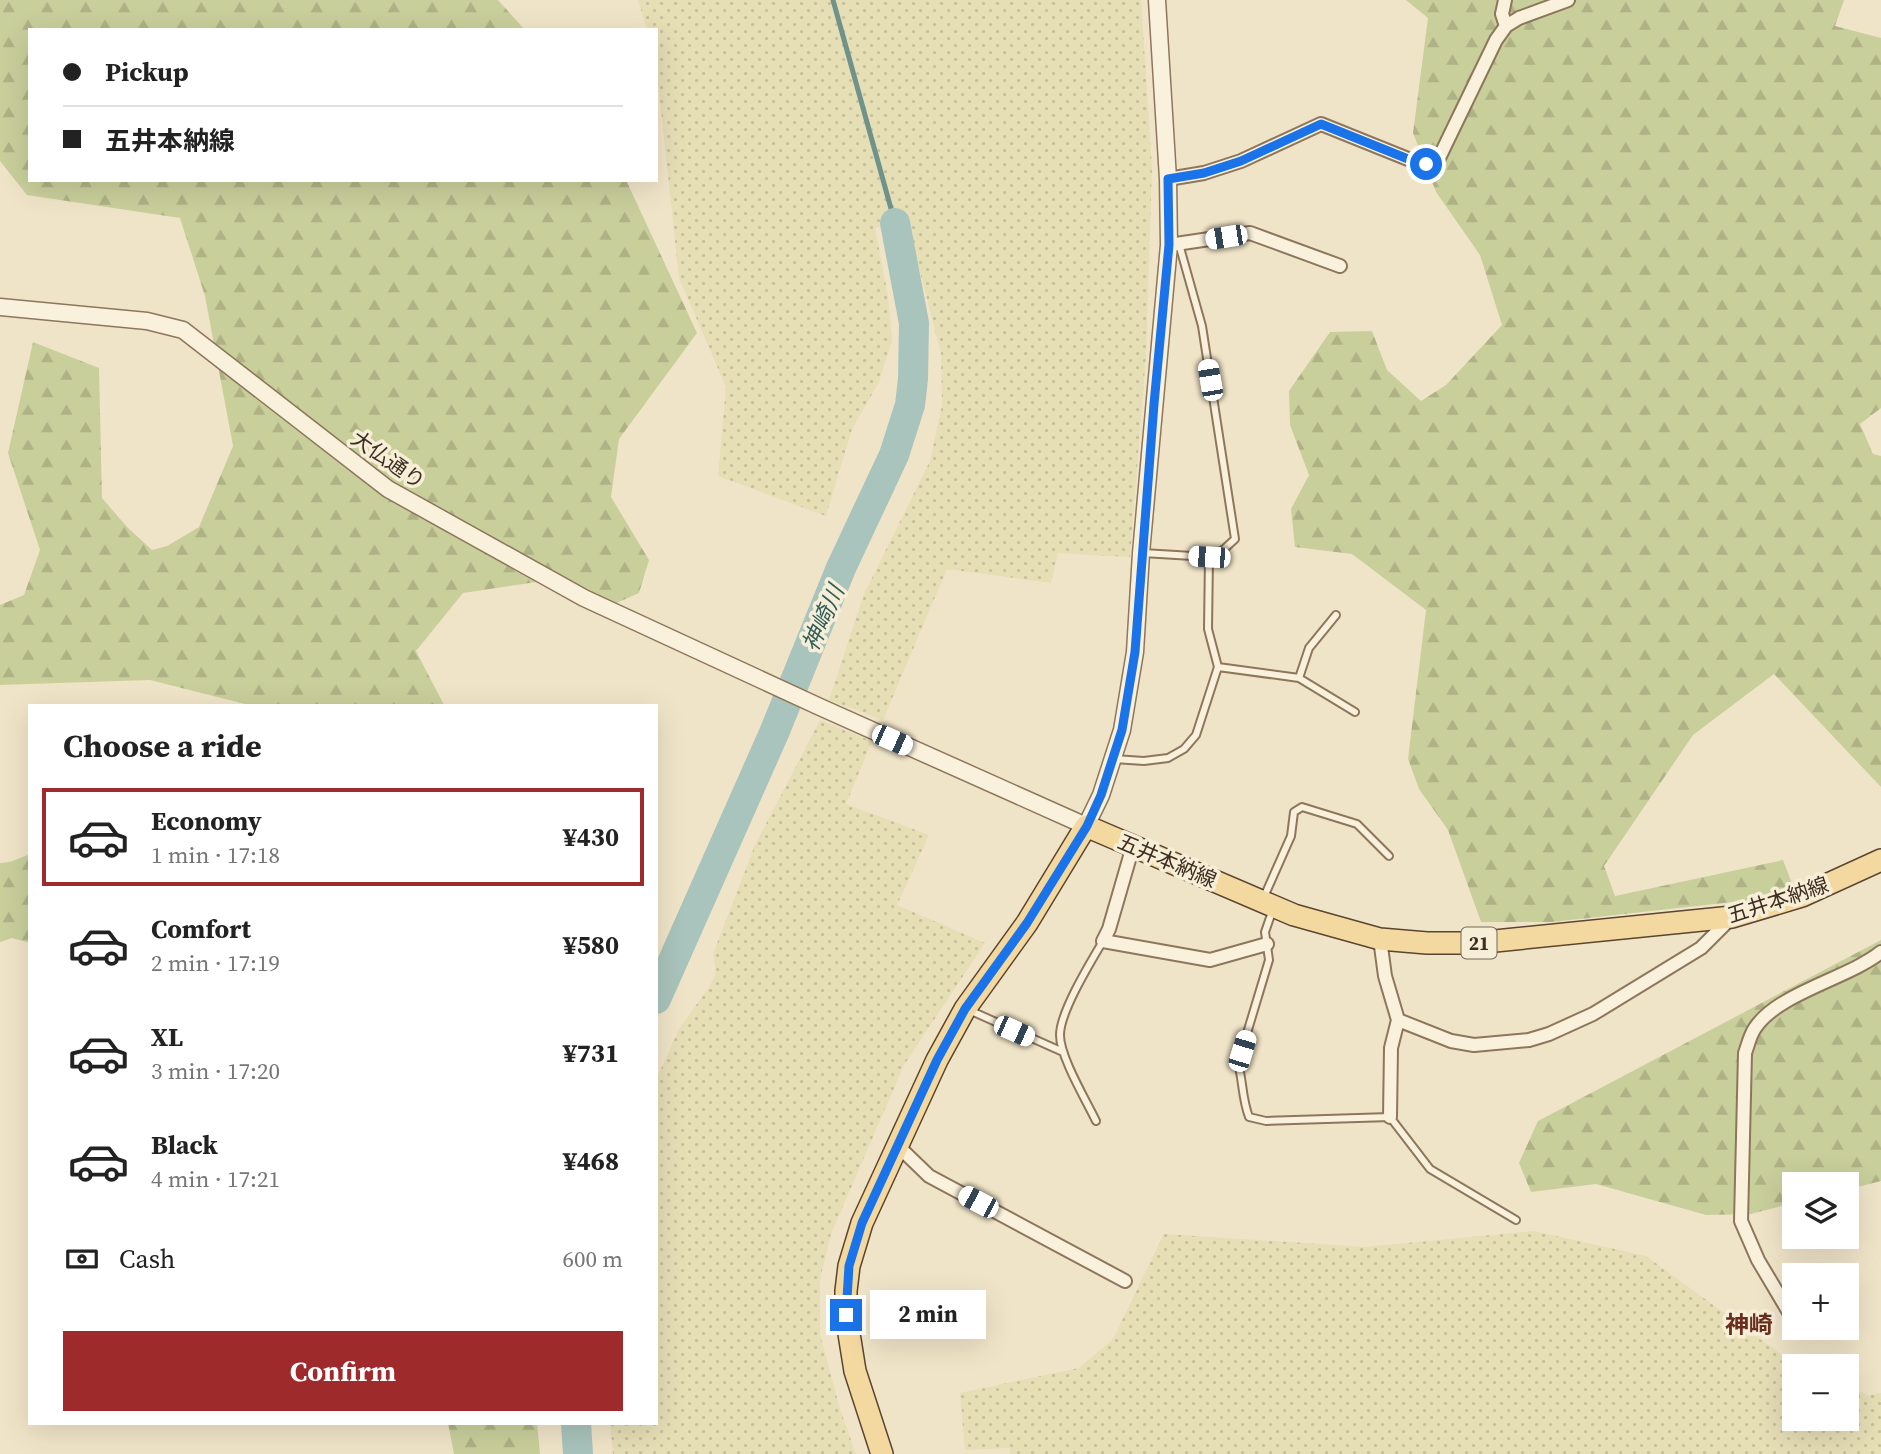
<!DOCTYPE html>
<html lang="en">
<head>
<meta charset="utf-8">
<style>
	:root { --surface:#fff; --page:#f6f6f6; --text:#222; --muted:#767676; --line:#e0e0e0; --accent:#9e2a2b }
	body { margin:0; font-family:"Source Serif 4","Noto Sans JP",serif; background:var(--page); color:var(--text); height:100vh; display:flex; flex-direction:column; font-size:26px; white-space:nowrap }
	* { box-sizing:border-box; margin:0 }
	p { font-size:23px; color:var(--muted) }
	.icon { flex:none; width:38px; height:38px; fill:none; stroke:currentColor; stroke-width:2; stroke-linecap:round; stroke-linejoin:round }
	.map { position:relative; flex:1; overflow:hidden }
	.side { position:absolute; left:28px; top:704px; width:630px; height:721px; display:flex; flex-direction:column; background:var(--surface); border-radius:0px; box-shadow:0 7px 28px #0002 }
	.side>* { flex:none }
	.banner { position:absolute; left:28px; top:28px; width:630px; height:154px; border-radius:0px; box-shadow:0 7px 28px #0002; display:grid; align-content:center; height:154px; padding:0 35px; background:var(--surface) }
	.buttons { position:absolute; left:1782px; top:1172px; display:grid; gap:14px }
	.buttons a { display:grid; place-items:center; width:77px; height:77px; border-radius:0px; background:var(--surface); box-shadow:0 7px 28px #0002; font-size:35px }
	.end { position:absolute; width:32px; height:32px; margin:-16px; border:9px solid #1a73e8; background:#fff; box-shadow:0 0 0 4px #fff }
	.from { border-radius:50% }
	.bubble { position:absolute; height:49px; border-radius:0px; background:var(--surface); box-shadow:0 7px 28px #0002; font-size:23px; font-weight:700; line-height:49px; text-align:center }
	.car { position:absolute; width:21px; height:42px; margin:-21px -10px; border-radius:9px; box-shadow:0 0 5px 2px #0007; background:linear-gradient(#fff 24%,#345 0 40%,#fff 0 76%,#345 0 86%,#fff 0) }
	.banner b { display:flex; align-items:center; gap:24px; height:66px; font-size:26px }
	.banner b+b { border-top:2px solid var(--line) }
	.banner i { width:18px; height:18px; background:var(--text) }
	ul { padding:0; list-style:none }
	li { display:flex; align-items:center; gap:21px; height:98px; margin:0 14px 10px; padding:0 21px; border:4px solid transparent; border-radius:0px }
	li div { flex:1 }
	li b { display:block; font-size:26px }
	li em { font-style:normal; font-weight:700 }
	li.active { border-color:var(--accent) }
	li>.icon { width:63px; height:63px; stroke-width:1.5 }
	h2 { padding:0 35px; font-size:32px; line-height:84px }
	.pay { display:flex; align-items:center; gap:18px; height:77px; padding:0 35px; font-size:26px }
	.pay p { margin-inline-start:auto }
	.button { display:flex; gap:14px; margin-top:auto; padding:14px 35px }
	.button a { flex:1; height:80px; border-radius:0px; background:var(--accent); color:#fff; font-size:28px; font-weight:700; line-height:80px; text-align:center }
	.map>svg:first-child { display:block }
	.farmland { fill:url(#farmland-dots) }
	.forest { fill:url(#forest-firs) }
	.lines { fill:none; stroke-linecap:round; stroke-linejoin:round }
	.stream { stroke:#6f938a; stroke-width:5 }
	.river { stroke:#a9c4bc; stroke-width:30 }
	.service-casing { stroke:#8d765c; stroke-width:10 }
	.minor-casing { stroke:#8d765c; stroke-width:16 }
	.tertiary-casing { stroke:#8d765c; stroke-width:19 }
	.primary-casing { stroke:#5b4430; stroke-width:24 }
	.service { stroke:#faf1dc; stroke-width:6 }
	.minor { stroke:#faf1dc; stroke-width:12 }
	.tertiary { stroke:#faf1dc; stroke-width:16 }
	.primary { stroke:#f3d9a0; stroke-width:21 }
	.route { stroke:#1a73e8; stroke-width:9 }
	.labels { text-anchor:middle; stroke-width:7; stroke-linejoin:round; paint-order:stroke }
	.shield { fill:#f7eed8; stroke:#756857; stroke-width:2 }
	.shield-label { font-size:19px; font-weight:bold; fill:#3d2e20 }
	.street-label { font-size:21px; fill:#3d2e20; stroke:#f7eed8 }
	.water-label { font-size:23px; font-style:italic; fill:#2f5d5a; stroke:#f7eed8 }
	.quarter-label { font-size:24px; font-weight:bold; fill:#6b2e1e; stroke:#f7eed8 }
</style>
</head>
<body>
<div class="map">
<svg width="1881" height="1454" viewBox="0 0 1881 1454">
	<defs>
		<pattern id="farmland-dots" width="8" height="8" patternUnits="userSpaceOnUse" patternTransform="scale(1.75)"><rect width="8" height="8" fill="#e6deb5"/><path d="M2 2h.1M6 6h.1" fill="none" stroke="#c6bf9b" stroke-width="1.8" stroke-linecap="round"/></pattern>
		<pattern id="forest-firs" width="22" height="20" patternUnits="userSpaceOnUse" patternTransform="scale(1.75)"><rect width="22" height="20" fill="#c9cf9b"/><path d="M5 1l3.5 6h-7zM16 11l3.5 6h-7z" fill="#aeb285"/></pattern>
	</defs>
	<rect width="100%" height="100%" fill="#f0e4c8"/>
	<path class="farmland" d="M638,0h503l11,168 -6,187 -16,202 -72,-4 -7,30 -104,-14 -64,151 -54,-20 35,-106 66,-133 12,-56 -1,-52 -35,-135 -31,10 13,68 4,45 -13,41 -27,47 -26,87 -108,-40 8,-89 -47,-109 -23,-215v-33h-9z
		M820,720l52,21 -26,63 83,31 -32,70 88,38 -81,122 -73,169 -11,45v55l20,75 16,45h-243l-3,-31h46v-343l23,-51 31,-43 6,-14 -3,-18 42,-109z
		M1534,1231l112,25 136,99 26,12h-14v52h52v-34l22,10 13,-2v61h-871v-6l-45,2 -5,-57 119,-25 34,-29 51,-105 201,13z"/>
	<path class="forest" d="M0,0h498l27,30h-495v150h596l71,153 -78,106 -8,58 38,63 -10,33 -27,12 -62,-25 -87,13 -47,58 28,54h-195l-99,-25 -150,5v-80l24,-10 16,-45 -32,-97 25,-111 66,26 3,130 26,30 24,22 15,-4 32,-19 34,-81 -28,-150 -25,-78 -153,-23 -27,-34z
		M1406,0h438l-9,26 46,12v370l-21,16 13,30 8,2v331l-107,-113 -81,61 -89,131 11,30 168,-36 10,26 -24,12 -217,24h-71l-33,-92 -29,-41 -11,-30 18,-149 -74,-56 -57,-7 -4,-38 18,-34 -19,-50 -1,-34 41,-59 42,-1 15,39 34,31 25,-16 56,-60 -22,-70 -44,-63 -23,-59 15,-115z
		M30,854v89l-18,-5 -12,4v-79l10,-1z
		M1881,940v241l-35,9v-5h-52v18l-43,11 -45,1 -110,-31 -65,8 -12,-29 19,-42z
		M448,1423h89l3,31h-86z"/>
	<g class="lines">
		<path class="stream" d="M833,0l62,223"/>
		<path class="river" d="M656,999l118,-266 67,-165 53,-113 16,-50 3,-26 1,-56 -19,-100
			M576,1423l2,31"/>
		<g class="service-casing">
			<path id="service" d="M1143,553l66,4 14,-7 12,-11 -33,-213 -23,-82
				M1218,667l81,11 56,34
				M1299,678l10,-30 27,-33
				M1114,759l30,2 24,-3 16,-9 12,-14 22,-68 -10,-38 1,-72
				M1264,897l27,-61 3,-24 8,-5 55,17 32,32
				M1273,909l-8,23 4,28 -31,103c5,18 4,36 11,54l17,4 124,-4 40,52 86,51
				M969,1010l94,42
				M1096,1121c-10,-21 -36,-64 -36,-86 0,-23 30,-72 43,-94"/>
		</g>
		<g class="minor-casing">
			<path id="minor" d="M1505,0l-3,14 4,12
				M1168,179l36,-6 37,-12 80,-37 97,39h16l5,-5 57,-118 10,-14 13,-8 49,-18
				M1169,245l81,-12 90,33
				M1133,846l-24,83 -6,12 107,19 57,-16
				M1380,939l5,37 13,44 53,21 23,4 55,-5 20,-6 44,-20 108,-66 31,-31
				M1390,1117l1,-69 7,-28
				M898,1146l31,30 196,105
				M1793,1319l-35,-59 -17,-39 4,-168c3,-8 5,-18 10,-25 23,-35 94,-50 126,-76"/>
		</g>
		<g class="tertiary-casing">
			<path id="tertiary" d="M0,307l147,14 36,9 205,159 196,109 236,109 266,119 15,-31 21,-65 13,-78 6,-99 28,-308 -1,-66 -11,-179"/>
		</g>
		<g class="primary-casing">
			<path id="primary" d="M882,1454l-27,-83 -9,-56v-24l3,-25 13,-43 75,-163 28,-51 62,-86 59,-97 208,89 86,24 47,4h48l257,-26 70,-21 79,-36"/>
		</g>
		<use href="#service" class="service"/>
		<use href="#minor" class="minor"/>
		<use href="#tertiary" class="tertiary"/>
		<use href="#primary" class="primary"/>
	</g>
	<g class="lines">
		<path class="route" d="M846,1315l3,-49 13,-43 75,-163 28,-51 62,-86 60,-97 14,-31 21,-65 13,-78 19,-248 15,-159 -1,-66 36,-6 37,-12 80,-37 97,39 8,1"/>
	</g>
	<g class="labels">
		<rect class="shield" x="1461.5" y="927.5" width="35" height="31" rx="5"/>
		<g class="shield-label">
			<text x="1479" y="950">21</text>
		</g>
		<g class="street-label">
			<text transform="translate(388 460) rotate(35)" y="7">大仏通り</text>
			<text transform="translate(1167 861) rotate(23)" y="7">五井本納線</text>
			<text transform="translate(1778 900) rotate(-18)" y="7">五井本納線</text>
		</g>
		<g class="water-label">
			<text transform="translate(823 618) rotate(-66)" y="8">神崎川</text>
		</g>
		<g class="quarter-label">
			<text x="1749" y="1333">神崎</text>
		</g>
	</g>
</svg>
<div class="buttons">
<a><svg class="icon" aria-label="layers" viewBox="0 0 24 24"><path d="M12 4l9 5-9 5-9-5zM3 14l9 5 9-5"/></svg></a>
<a>+</a>
<a>−</a>
</div>
<i class="end from" style="left:1426px;top:164px"></i>
<i class="end" style="left:846px;top:1315px"></i>
<div class="bubble" style="left:870px;top:1290px;width:116px">2 min</div>
<i class="car" style="left:1226px;top:237px;rotate:261deg"></i>
<i class="car" style="left:1210px;top:380px;rotate:350deg"></i>
<i class="car" style="left:1209px;top:557px;rotate:273deg"></i>
<i class="car" style="left:892px;top:740px;rotate:114deg"></i>
<i class="car" style="left:1014px;top:1031px;rotate:114deg"></i>
<i class="car" style="left:1242px;top:1051px;rotate:17deg"></i>
<i class="car" style="left:978px;top:1202px;rotate:298deg"></i>
<div class="banner">
<b><i class="from"></i>Pickup</b>
<b><i></i>五井本納線</b>
</div>
<section class="side">
<h2>Choose a ride</h2>
<ul>
<li class="active"><svg class="icon" aria-label="car" viewBox="0 0 24 24"><path d="M5 17H2v-5l4-1 3-4h7l3 4 3 1v5h-3M9 17h6M6 11h13"/><circle cx="7" cy="17" r="2"/><circle cx="17" cy="17" r="2"/></svg><div><b>Economy</b><p>1 min · 17:18</p></div><em>¥430</em></li>
<li><svg class="icon" aria-label="car" viewBox="0 0 24 24"><path d="M5 17H2v-5l4-1 3-4h7l3 4 3 1v5h-3M9 17h6M6 11h13"/><circle cx="7" cy="17" r="2"/><circle cx="17" cy="17" r="2"/></svg><div><b>Comfort</b><p>2 min · 17:19</p></div><em>¥580</em></li>
<li><svg class="icon" aria-label="car" viewBox="0 0 24 24"><path d="M5 17H2v-5l4-1 3-4h7l3 4 3 1v5h-3M9 17h6M6 11h13"/><circle cx="7" cy="17" r="2"/><circle cx="17" cy="17" r="2"/></svg><div><b>XL</b><p>3 min · 17:20</p></div><em>¥731</em></li>
<li><svg class="icon" aria-label="car" viewBox="0 0 24 24"><path d="M5 17H2v-5l4-1 3-4h7l3 4 3 1v5h-3M9 17h6M6 11h13"/><circle cx="7" cy="17" r="2"/><circle cx="17" cy="17" r="2"/></svg><div><b>Black</b><p>4 min · 17:21</p></div><em>¥468</em></li>
</ul>
<div class="pay"><svg class="icon" aria-label="cash" viewBox="0 0 24 24"><path d="M3 7h18v10H3z"/><circle cx="12" cy="12" r="2"/></svg>Cash<p>600 m</p></div>
<div class="button"><a>Confirm</a></div>
</section>
</div>
</body>
</html>
